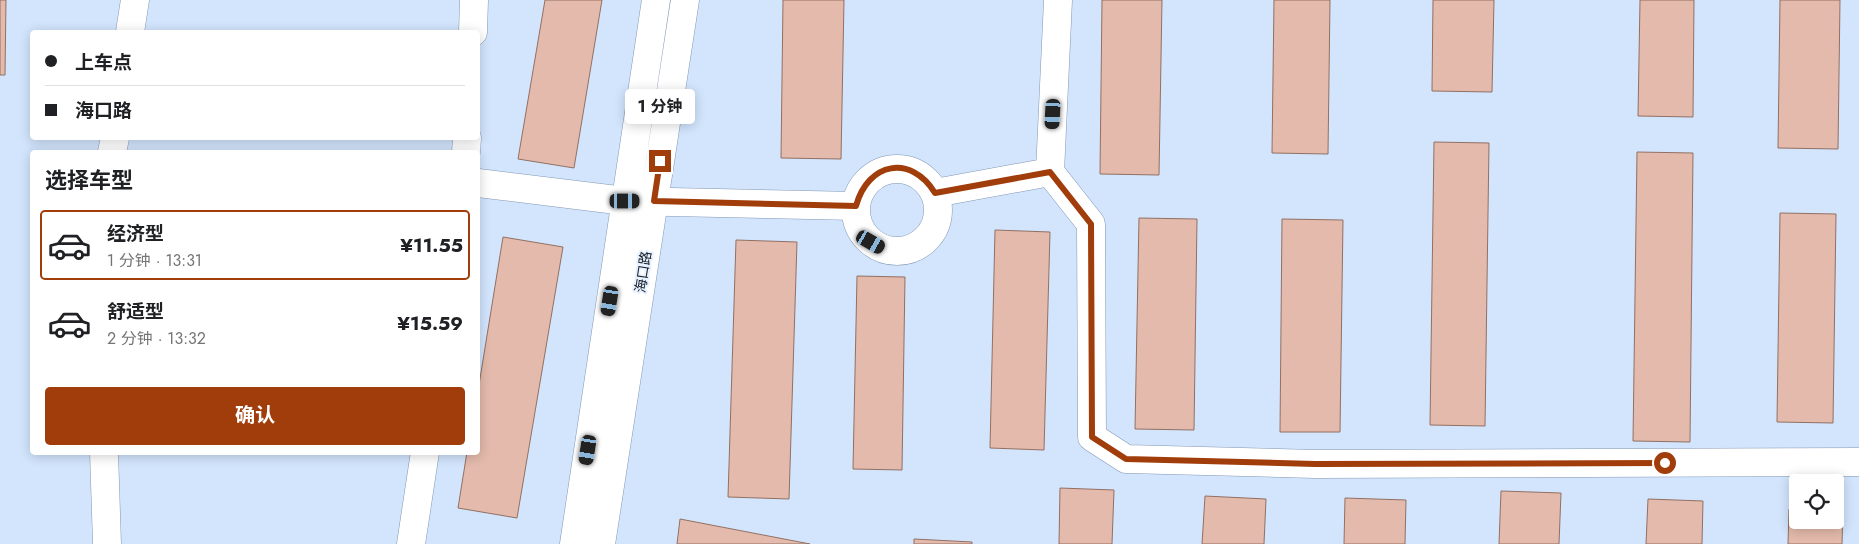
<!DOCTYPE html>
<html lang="zh">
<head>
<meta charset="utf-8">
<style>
	:root { --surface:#fff; --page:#f6f6f6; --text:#202124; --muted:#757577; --line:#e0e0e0; --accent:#a13d0b }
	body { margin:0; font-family:Jost,"Noto Sans SC",sans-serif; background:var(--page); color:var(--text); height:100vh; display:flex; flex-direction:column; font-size:19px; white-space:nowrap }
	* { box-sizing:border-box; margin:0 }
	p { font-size:16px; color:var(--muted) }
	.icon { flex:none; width:28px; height:28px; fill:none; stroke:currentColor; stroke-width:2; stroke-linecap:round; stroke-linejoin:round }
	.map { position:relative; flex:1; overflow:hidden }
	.panel { position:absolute; left:30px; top:150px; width:450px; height:305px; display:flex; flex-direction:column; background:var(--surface); border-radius:5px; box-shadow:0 2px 12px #0003 }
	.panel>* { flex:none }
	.guide { position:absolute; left:30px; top:30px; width:450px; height:110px; border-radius:5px; box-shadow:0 2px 12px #0003; display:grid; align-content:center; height:110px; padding:0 15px; background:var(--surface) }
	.tools { position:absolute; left:1789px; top:474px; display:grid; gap:10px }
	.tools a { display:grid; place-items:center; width:55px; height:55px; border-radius:5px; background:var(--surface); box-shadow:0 2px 12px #0003; font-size:25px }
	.end { position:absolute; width:22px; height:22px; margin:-11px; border:6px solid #a13d0b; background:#fff; box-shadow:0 0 0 2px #fff }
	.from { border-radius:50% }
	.bubble { position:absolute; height:35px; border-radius:5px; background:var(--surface); box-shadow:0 2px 12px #0003; font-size:16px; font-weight:700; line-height:35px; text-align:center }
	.car { position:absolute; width:15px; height:30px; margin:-15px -8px; border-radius:6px; box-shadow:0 0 4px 1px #0007; background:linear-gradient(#222 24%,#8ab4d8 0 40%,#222 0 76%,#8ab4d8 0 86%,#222 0) }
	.guide b { display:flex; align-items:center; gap:18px; height:48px; font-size:19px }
	.guide b+b { border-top:1px solid var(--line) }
	.guide i { width:12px; height:12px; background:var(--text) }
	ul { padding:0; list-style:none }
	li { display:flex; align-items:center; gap:15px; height:70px; margin:0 10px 8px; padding:0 5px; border:2px solid transparent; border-radius:5px }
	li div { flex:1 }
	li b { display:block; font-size:19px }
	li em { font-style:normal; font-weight:700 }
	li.current { border-color:var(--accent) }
	li>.icon { width:45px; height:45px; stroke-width:1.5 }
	h2 { padding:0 15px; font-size:22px; line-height:60px }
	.button { display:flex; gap:10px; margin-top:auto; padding:10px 15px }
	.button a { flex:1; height:58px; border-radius:5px; background:var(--accent); color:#fff; font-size:20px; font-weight:700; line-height:58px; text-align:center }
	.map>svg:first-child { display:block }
	.building { fill:#e3baab; stroke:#927063 }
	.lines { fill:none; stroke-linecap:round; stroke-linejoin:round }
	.street-casing { stroke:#8297b4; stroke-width:29 }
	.secondary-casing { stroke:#8297b4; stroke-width:29 }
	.street { stroke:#fff; stroke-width:28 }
	.secondary { stroke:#fff; stroke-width:28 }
	.route { stroke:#a13d0b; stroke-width:6 }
	.labels { text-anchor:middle; stroke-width:4; stroke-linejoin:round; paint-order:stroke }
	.street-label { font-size:14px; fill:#161e29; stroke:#e8f1fe }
</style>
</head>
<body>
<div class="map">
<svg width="1859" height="544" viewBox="0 0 1859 544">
	<rect width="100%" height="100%" fill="#d2e5fd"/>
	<path class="building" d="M0,0h6l-1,75h-5z
		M545,0h57l-28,168 -56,-9z
		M783,0h61l-3,159 -60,-1z
		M1102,0h60l-3,175 -59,-1z
		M1274,0h56l-2,154 -56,-1z
		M1433,0h61l-2,92 -60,-1z
		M1640,0h54l-1,117 -55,-1z
		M1780,0h60l-2,149 -60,-1z
		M1434,142l55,1 -4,283 -55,-1z
		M1637,152l56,1 -3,289 -57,-1z
		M1780,213l56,1 -3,209 -56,-1z
		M1139,218l58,1 -3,211 -59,-1z
		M1282,219l61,1 -3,212h-60z
		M995,230l55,2 -6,218 -54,-2z
		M503,237l60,10 -46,271 -59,-10 9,-56h11v-61z
		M736,240l61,2 -8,257 -61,-2z
		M857,276l48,1 -3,193 -49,-1z
		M1060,488l54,2 -2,54h-53z
		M1501,491l60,2 -2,51h-60z
		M1205,496l61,3 -2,45h-62z
		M1345,498l61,2 -1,44h-61z
		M1648,499l55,2 -1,43h-56z
		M1789,509h9v11h37v-10h8l-1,34h-54z
		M680,519l130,25h-133z
		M914,539l58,3v2h-58z"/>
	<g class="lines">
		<g class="street-casing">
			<path id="street" d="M1058,0l-8,172 41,52 1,213 34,22 189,5 544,-2
				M130,32l5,-32
				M473,32l1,-32
				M112,152l3,-14
				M466,152l1,-14
				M856 210a41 41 0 1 1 82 0a41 41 0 1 1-82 0Z
				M478,183l147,18 231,5
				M935,193l115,-21
				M104,452l3,92
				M411,544l14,-92"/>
		</g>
		<g class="secondary-casing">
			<path id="secondary" d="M574,544l82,-544
				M601,544l84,-544"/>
		</g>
		<use href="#street" class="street"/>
		<use href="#secondary" class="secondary"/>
	</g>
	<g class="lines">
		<path class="route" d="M660,161l-6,40 202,5c12,-44 55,-52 79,-13l115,-21 41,52 1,213 34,22 189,5 350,-1"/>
	</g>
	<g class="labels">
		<g class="street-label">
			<text transform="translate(643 272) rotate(-81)" y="5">海口路</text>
		</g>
	</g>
</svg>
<div class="tools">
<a><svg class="icon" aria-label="locate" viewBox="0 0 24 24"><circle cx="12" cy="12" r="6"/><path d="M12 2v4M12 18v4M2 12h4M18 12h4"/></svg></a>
</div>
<i class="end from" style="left:1665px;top:463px"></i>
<i class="end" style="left:660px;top:161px"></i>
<div class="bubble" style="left:625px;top:89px;width:70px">1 分钟</div>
<i class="car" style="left:1053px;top:114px;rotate:183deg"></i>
<i class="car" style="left:625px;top:201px;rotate:90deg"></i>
<i class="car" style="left:871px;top:242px;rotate:120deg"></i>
<i class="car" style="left:610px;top:301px;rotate:189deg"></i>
<i class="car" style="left:588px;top:450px;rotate:189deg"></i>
<div class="guide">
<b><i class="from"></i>上车点</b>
<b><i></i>海口路</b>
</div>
<section class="panel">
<h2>选择车型</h2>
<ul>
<li class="current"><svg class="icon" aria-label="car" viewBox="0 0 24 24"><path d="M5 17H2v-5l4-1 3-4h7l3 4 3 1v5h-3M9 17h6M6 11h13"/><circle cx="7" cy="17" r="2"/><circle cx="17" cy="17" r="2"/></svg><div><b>经济型</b><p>1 分钟 · 13:31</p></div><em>¥11.55</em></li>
<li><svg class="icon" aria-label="car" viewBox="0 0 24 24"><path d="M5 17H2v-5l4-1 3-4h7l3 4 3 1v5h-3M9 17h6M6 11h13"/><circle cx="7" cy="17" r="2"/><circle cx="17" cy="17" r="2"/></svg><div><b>舒适型</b><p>2 分钟 · 13:32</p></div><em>¥15.59</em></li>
</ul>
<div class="button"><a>确认</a></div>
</section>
</div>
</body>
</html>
